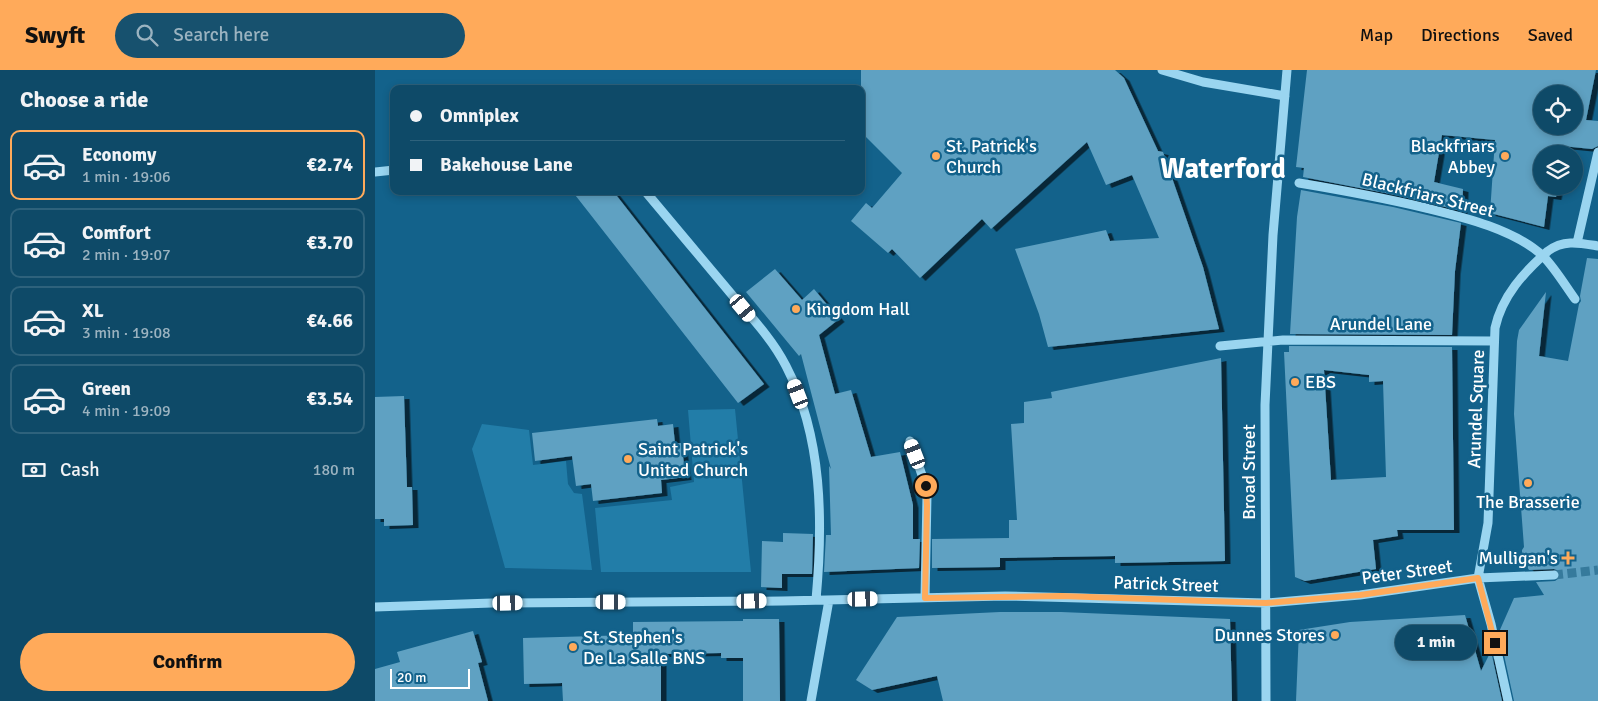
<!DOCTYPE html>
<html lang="en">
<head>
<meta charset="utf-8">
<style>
	:root { --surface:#0e4a68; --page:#17516e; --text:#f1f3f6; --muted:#9bb3c0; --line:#2e627c; --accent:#ffaa5a }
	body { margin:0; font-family:Signika,sans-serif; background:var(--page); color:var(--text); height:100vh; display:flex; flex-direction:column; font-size:19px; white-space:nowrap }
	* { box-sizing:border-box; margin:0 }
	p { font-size:16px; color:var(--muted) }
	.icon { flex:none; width:28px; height:28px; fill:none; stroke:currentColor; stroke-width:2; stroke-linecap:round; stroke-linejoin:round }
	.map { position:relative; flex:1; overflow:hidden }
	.side { display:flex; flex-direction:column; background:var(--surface); width:375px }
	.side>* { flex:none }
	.hud { position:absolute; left:15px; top:15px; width:475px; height:110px; border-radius:10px; box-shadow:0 2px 8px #0003,0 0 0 1px var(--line); display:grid; align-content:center; height:110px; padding:0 20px; background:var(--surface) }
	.fabs { position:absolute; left:1158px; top:15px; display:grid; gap:10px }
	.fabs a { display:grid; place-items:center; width:50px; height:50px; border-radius:50%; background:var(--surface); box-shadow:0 2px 8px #0003,0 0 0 1px var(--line); font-size:25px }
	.scale { position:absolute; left:15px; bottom:12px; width:80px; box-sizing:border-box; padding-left:5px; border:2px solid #fff; border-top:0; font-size:14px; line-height:18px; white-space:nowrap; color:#fff; -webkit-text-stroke:4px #13628b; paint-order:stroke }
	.end { position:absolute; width:22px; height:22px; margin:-11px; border:6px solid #ffaa5a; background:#111; box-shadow:0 0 0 2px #111 }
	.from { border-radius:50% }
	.bubble { position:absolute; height:35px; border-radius:18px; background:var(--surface); box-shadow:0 2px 8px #0003,0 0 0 1px var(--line); font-size:16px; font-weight:800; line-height:35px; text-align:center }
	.car { position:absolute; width:15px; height:30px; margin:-15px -8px; border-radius:6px; box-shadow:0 0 4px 1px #0007; background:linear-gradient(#fff 24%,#345 0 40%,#fff 0 76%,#345 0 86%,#fff 0) }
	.hud b { display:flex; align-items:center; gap:18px; height:48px; font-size:19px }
	.hud b+b { border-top:1px solid var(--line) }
	.hud i { width:12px; height:12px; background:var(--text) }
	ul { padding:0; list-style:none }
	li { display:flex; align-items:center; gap:15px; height:70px; margin:0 10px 8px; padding:0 10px; border:2px solid var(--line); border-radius:10px }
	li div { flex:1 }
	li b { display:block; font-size:19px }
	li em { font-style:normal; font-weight:800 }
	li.selected { border-color:var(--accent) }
	li>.icon { width:45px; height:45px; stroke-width:1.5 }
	h2 { padding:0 20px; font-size:22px; line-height:60px }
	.pay { display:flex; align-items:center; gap:12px; height:55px; padding:0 20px; font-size:19px }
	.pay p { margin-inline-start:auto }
	.primary-button { display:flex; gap:10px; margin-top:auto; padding:10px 20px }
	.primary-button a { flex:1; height:58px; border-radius:30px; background:var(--accent); color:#111; font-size:20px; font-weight:800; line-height:58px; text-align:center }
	header { display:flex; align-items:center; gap:30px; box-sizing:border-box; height:70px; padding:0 25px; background:var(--accent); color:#111 }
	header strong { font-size:24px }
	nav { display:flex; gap:28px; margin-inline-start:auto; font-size:18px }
	.search { width:350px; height:45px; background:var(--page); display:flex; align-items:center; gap:12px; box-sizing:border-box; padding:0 18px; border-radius:28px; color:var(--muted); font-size:19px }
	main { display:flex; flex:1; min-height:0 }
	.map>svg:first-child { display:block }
	.green { fill:#227da8 }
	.building { fill:#5fa1c2; fill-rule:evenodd; filter:url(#shadow) }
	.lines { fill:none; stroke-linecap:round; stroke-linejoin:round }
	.minor-tunnel { stroke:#367a9c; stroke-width:9; stroke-dasharray:9 4.5; stroke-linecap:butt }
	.minor { stroke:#9ad5f0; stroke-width:9 }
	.route { stroke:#ffaa5a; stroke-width:6 }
	.poi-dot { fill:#ffaa5a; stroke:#13628b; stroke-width:2 }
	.labels { text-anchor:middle; stroke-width:5; stroke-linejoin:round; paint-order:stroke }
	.poi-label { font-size:18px; fill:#fff; stroke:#13628b; text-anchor:start }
	.street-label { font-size:18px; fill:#fff; stroke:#13628b }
	.town-label { font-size:28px; font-weight:bold; fill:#fff; stroke:#13628b }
</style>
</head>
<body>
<header>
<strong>Swyft</strong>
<div class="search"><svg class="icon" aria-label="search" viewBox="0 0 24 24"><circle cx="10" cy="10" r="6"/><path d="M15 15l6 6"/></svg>Search here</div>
<nav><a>Map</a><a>Directions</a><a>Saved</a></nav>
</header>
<main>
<section class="side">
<h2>Choose a ride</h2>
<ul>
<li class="selected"><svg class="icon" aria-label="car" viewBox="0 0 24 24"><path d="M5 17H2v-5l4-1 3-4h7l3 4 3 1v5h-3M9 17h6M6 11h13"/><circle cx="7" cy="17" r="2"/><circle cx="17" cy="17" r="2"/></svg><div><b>Economy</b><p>1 min · 19:06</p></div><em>€2.74</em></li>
<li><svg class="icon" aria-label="car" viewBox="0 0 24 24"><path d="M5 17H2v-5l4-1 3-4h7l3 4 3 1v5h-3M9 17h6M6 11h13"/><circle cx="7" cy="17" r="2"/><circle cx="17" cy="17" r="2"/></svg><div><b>Comfort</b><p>2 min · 19:07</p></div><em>€3.70</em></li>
<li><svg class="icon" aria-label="car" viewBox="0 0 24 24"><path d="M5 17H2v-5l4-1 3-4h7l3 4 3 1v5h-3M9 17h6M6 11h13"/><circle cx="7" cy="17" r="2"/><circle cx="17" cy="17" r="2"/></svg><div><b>XL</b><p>3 min · 19:08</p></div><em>€4.66</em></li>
<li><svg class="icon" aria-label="car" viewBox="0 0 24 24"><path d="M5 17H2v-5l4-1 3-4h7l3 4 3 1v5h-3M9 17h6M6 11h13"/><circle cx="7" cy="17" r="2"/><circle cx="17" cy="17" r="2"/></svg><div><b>Green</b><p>4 min · 19:09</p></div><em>€3.54</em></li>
</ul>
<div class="pay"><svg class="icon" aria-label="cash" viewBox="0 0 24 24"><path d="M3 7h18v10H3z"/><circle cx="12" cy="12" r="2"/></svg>Cash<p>180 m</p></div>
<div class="primary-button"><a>Confirm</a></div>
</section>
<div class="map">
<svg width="1223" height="631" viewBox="0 0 1223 631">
	<defs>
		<filter id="shadow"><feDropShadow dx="5.5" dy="3" stdDeviation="0" flood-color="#0009"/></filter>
	</defs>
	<rect width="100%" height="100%" fill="#13628b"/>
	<path class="green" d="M360,339l16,163h-150l-6,-64 77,-8 -2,-13 24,-5 -6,-72z
		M107,354l47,6 4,35 33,-4 2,23 6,9 8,1 10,76 -87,-2 -33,-119z"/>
	<path class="building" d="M486,0h254l9,8 34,73 5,1 40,115 16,62 -171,18 -9,-33 -24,-65 91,-19 4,11 49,-3 -27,-63 -26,10 -19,-43 -96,87 -9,-10 -62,59 -28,-29 -4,4 -37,-32 15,-18 6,5 30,-35 -41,-41z
		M932,0h289l-10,50 12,1v25l-6,3 -30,-3 -1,8h-20v32h17l-2,11 -8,-1 -4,31 -54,-14 5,-73 -53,-5 -8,47 29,7 -1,22 -66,-16 -93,-18 1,-9 -8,-1zM1166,24h33v32h-33z
		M926,120l92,17 68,16 -6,48 -3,64 -162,-1 7,-117z
		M197,121h41l151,193 -26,19z
		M1212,188l11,1v442h-84l-15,-69 15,-34 30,-3 -8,-13 19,-1 4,-3 1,-3 -1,-4 -5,-2 -25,1 -7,-12v-8l2,-3 -10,-133 3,-73 2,-11 27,-38 -7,64 29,5 11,-57 2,-3 -1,-5z
		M400,199l27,31 12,-11 25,30 -20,16 16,59 16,-4 20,67 29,-5 13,53v34h7l-1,29 -95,4 2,-37h5l-2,-69 2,3 -30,-115 -2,2 -53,-64z
		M914,276l163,1 2,183h-57l1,6 -25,4 3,29 -71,12 -10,-4 -11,-225h5zM949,300l45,5v7l14,-1 3,96 -55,3z
		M846,288l4,203 -110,2v-7l-115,2v9l-68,1v-29l77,-1v-18h8l-6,-96 13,-1v-21l28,-4 -1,-6z
		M29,326l3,91h5l1,38 -29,1v-7h-9v-122z
		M282,349l1,7 15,-2 2,20 6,-1 5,34 -25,3 1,13 -69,8 -2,-17 -15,2 -4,-30 -37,5 -3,-28z
		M408,463l30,1 -1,40h-30v14l-21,-1 1,-46 21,1z
		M625,542h61l169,7 2,82h-289l-6,-25 -65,14 -16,-10 41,-63z
		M1090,545l16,56 10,-20 11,50h-206l3,-71 51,-8z
		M368,549h36l1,82h-37v-43h-22v-5l-60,1v47h-98l-1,-18 -38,1 -1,-46 110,-3v-13l110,-1z
		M98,561l9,31 -4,1 10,38h-113v-32l25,-7 -3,-10z"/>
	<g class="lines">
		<path class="minor-tunnel" d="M1179,505l44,-5"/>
		<path class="minor" d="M787,0l41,12 82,14
			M0,102l19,-2
			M924,113c42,7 85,15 127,25 37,9 88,21 117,48 11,11 22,29 32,43
			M270,121c29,35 59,70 88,105 19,22 40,44 53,70 37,71 37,157 30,234
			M1202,173l21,-91
			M845,276l63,-6 211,1
			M535,371l13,37 4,18 -2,102
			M0,537l117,-4 290,-2 223,-5 261,7 94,-8 118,-17 76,-3
			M436,631l18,-101
			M891,631l-1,-296 8,-170 14,-165
			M1133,631l-17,-77 -13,-46 10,-55 7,-195c7,-32 29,-56 53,-77 16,-12 32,-8 50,-5"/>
	</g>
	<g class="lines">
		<path class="route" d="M551,416l1,20 -2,92 136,-2 205,7 94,-8 118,-17 17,65"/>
	</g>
	<g class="poi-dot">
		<circle cx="561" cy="86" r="5"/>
		<circle cx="1130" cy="86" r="5"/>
		<circle cx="421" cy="239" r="5"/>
		<circle cx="920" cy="312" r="5"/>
		<circle cx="253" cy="389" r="5"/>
		<circle cx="1153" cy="413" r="5"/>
		<path d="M1190.5 480.5h5v5h5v5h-5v5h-5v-5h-5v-5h5z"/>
		<circle cx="960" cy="565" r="5"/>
		<circle cx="198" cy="577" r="5"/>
	</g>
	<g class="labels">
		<g class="poi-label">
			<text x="571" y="82">St. Patrick's<tspan x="571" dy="21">Church</tspan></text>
			<text x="1120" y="82" text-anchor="end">Blackfriars<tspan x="1120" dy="21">Abbey</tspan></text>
			<text x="431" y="245">Kingdom Hall</text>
			<text x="930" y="318">EBS</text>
			<text x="263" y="385">Saint Patrick's<tspan x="263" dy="21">United Church</tspan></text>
			<text x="1153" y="438" text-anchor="middle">The Brasserie</text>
			<text x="1183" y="494" text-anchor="end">Mulligan's</text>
			<text x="950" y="571" text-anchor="end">Dunnes Stores</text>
			<text x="208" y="573">St. Stephen's<tspan x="208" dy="21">De La Salle BNS</tspan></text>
		</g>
		<g class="street-label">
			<text transform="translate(1053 125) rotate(14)" y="6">Blackfriars Street</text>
			<text x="1006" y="260">Arundel Lane</text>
			<text transform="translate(1101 339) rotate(-88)" y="6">Arundel Square</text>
			<text transform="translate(874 402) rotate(-90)" y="6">Broad Street</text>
			<text transform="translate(1032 502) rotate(-8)" y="6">Peter Street</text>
			<text transform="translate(791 514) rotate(2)" y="6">Patrick Street</text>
		</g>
		<g class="town-label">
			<text x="848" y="108">Waterford</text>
		</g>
	</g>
</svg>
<div class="fabs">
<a><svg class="icon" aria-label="locate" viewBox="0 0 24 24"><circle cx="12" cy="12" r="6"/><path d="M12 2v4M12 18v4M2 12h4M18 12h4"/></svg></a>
<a><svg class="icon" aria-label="layers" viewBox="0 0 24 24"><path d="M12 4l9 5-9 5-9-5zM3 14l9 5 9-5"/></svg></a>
</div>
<div class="scale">20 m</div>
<i class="end from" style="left:551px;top:416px"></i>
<i class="end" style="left:1120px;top:573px"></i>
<div class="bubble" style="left:1020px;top:555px;width:82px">1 min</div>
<i class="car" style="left:368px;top:238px;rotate:140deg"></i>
<i class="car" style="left:423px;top:324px;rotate:339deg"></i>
<i class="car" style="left:540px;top:384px;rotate:339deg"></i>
<i class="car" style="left:488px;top:529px;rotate:89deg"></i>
<i class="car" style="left:377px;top:531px;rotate:89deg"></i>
<i class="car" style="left:236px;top:532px;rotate:90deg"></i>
<i class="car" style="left:133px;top:533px;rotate:89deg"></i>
<div class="hud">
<b><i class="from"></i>Omniplex</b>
<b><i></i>Bakehouse Lane</b>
</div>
</div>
</main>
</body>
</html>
